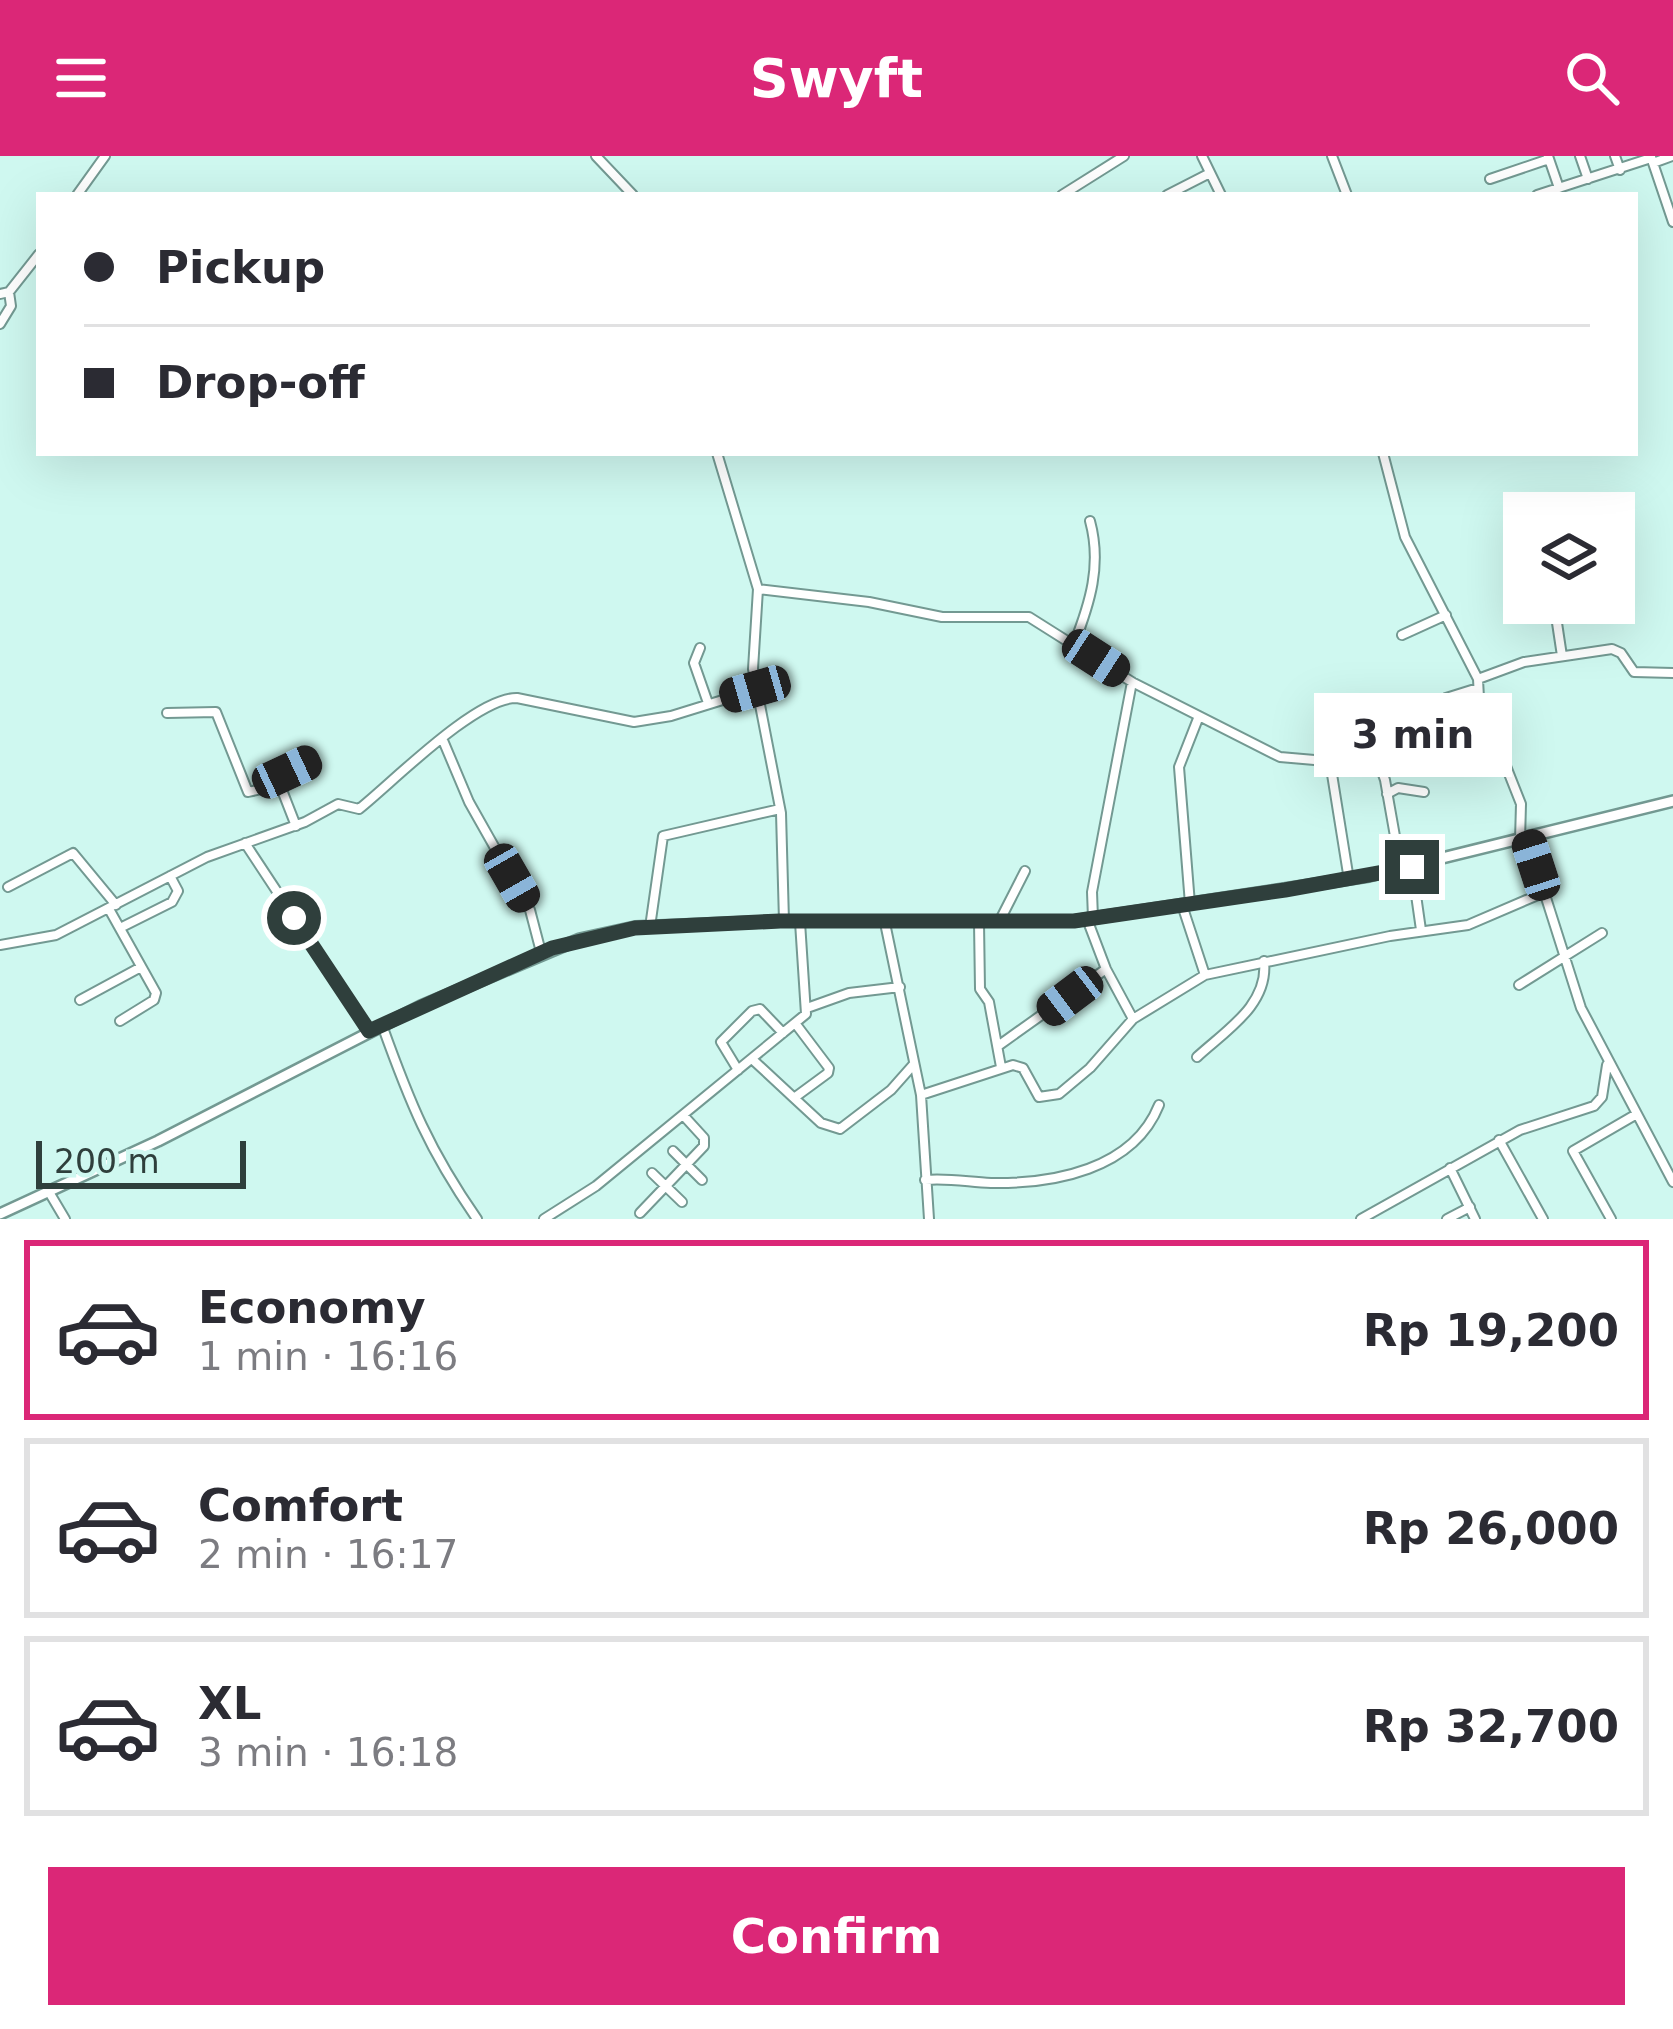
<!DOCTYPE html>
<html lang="en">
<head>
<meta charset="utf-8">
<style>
	:root { --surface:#fff; --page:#f2f2f3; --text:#2b2b33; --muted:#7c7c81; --line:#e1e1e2; --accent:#db2777 }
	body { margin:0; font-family:"DejaVu Sans",sans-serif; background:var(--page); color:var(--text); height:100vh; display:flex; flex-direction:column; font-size:45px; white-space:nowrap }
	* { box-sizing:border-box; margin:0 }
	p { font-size:39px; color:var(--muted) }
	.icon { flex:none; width:66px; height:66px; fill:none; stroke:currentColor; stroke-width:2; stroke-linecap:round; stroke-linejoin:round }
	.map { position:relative; height:1063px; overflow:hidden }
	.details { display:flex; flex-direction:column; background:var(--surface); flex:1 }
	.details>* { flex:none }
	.guide { position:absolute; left:36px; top:36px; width:1602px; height:264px; border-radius:0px; box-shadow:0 12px 48px #0002; display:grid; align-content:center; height:264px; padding:0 48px; background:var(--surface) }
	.controls { position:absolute; left:1503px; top:336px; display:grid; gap:24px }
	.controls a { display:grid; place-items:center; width:132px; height:132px; border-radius:0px; background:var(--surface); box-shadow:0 12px 48px #0002; font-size:60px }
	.scale { position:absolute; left:36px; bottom:30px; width:210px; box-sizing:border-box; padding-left:12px; border:6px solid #2f3f3c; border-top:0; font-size:33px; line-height:42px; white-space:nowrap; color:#2f3f3c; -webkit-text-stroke:9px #cff8f0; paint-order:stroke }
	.end { position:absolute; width:54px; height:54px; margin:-27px; border:15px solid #2f3f3c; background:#fff; box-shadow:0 0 0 6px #fff }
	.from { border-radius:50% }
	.bubble { position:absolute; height:84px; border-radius:0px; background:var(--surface); box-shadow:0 12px 48px #0002; font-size:39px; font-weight:600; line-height:84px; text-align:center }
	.car { position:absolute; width:36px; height:72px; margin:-36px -18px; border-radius:15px; box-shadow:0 0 9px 3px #0007; background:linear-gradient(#222 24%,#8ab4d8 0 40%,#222 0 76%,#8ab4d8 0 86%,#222 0) }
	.guide b { display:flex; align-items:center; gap:42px; height:114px; font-size:45px }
	.guide b+b { border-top:3px solid var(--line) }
	.guide i { width:30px; height:30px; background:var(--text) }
	ul { padding:21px 0 0; list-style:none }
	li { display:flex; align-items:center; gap:36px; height:180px; margin:0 24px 18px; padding:0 24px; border:6px solid var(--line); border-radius:0px }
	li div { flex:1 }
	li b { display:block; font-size:45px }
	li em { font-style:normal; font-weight:600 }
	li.selected { border-color:var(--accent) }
	li>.icon { width:108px; height:108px; stroke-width:1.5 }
	.cta { display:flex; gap:24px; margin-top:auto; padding:24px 48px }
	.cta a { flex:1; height:138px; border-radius:0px; background:var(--accent); color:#fff; font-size:48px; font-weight:600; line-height:138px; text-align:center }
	header { display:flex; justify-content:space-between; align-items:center; height:156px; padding:0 48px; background:var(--accent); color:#fff; font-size:54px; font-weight:600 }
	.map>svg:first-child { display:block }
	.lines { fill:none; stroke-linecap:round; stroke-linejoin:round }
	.minor-casing { stroke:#739992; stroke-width:12 }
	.major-casing { stroke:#739992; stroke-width:14 }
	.minor { stroke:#fff; stroke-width:8 }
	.major { stroke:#fff; stroke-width:9 }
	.route { stroke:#2f3f3c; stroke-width:15 }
</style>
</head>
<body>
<header><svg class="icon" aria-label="menu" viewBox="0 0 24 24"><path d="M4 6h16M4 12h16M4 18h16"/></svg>Swyft<svg class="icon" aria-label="search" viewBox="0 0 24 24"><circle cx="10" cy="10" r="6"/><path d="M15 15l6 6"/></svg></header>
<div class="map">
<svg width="1673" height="1063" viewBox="0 0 1673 1063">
	<rect width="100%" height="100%" fill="#cff8f0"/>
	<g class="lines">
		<g class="minor-casing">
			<path id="minor" d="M596,0l37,39
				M1202,0l19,39
				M1332,0l15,39
				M1548,0l11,32
				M1580,0l8,23
				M1615,0l5,14
				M1651,1l22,65
				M1653,7l19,-7
				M1490,23l59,-20
				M77,39l28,-39
				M1062,39l62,-39
				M1167,39l43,-22
				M1537,39l114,-37
				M0,138l9,-2 30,-38
				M0,168l11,-18 -2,-14
				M717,297l41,136 -5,80 28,144 3,108
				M1383,297l22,84 73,142 1,19 42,106 -1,36
				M758,433l111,13 73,15h87l103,65 148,75 46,4 5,7 18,112
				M1554,447l8,53
				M1402,479l44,-20
				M1074,488c16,-41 28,-79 16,-123
				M700,492l-6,15 14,40
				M1478,523l46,-17 88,-13 9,4 13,19 39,1
				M167,557l49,-1 32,80 32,-7 16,41
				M442,582l27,64 61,108 11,42
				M1373,590l12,34 16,90
				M1326,605l33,-6 87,-57 32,-10
				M280,629l7,-13 25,-12
				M1387,638l11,-6 26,4
				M1527,682l54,170 92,174
				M245,687l124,188
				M1412,711l9,63
				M8,731l65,-34 43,52
				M1190,748l-11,-137 20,-51
				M1182,749l23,70
				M109,753l47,84 -2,7 -34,21
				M1093,762l-1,-26 40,-210
				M1087,763l19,50 27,50
				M999,766l26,-51
				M885,767l36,172 8,124
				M979,767l1,66 9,13 12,65
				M650,771l13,-91 117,-27
				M120,772l52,-26 6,-11 -8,-15
				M0,789l56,-10 151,-78 98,-35 33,-18 21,5c34,-27 117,-112 158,-111l117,24 37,-6 84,-26
				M1519,829l83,-52
				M80,844l61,-33
				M807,852l42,-15 51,-6
				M382,869c28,78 47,125 95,194
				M998,890l108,-77
				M1197,901c28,-26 72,-52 67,-96
				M752,903l42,39 34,-25 1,-5 -34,-45
				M738,914l-17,-28 31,-31 8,-2 23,24
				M921,939l92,-30 10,3 16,29 20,-3 31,-26 43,-49 72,-44 185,-39 78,-11 77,-33
				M794,942l27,25 19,6 51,-39 23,-26
				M1499,984l44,79
				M673,995l29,29
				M1450,1012l25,51
				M652,1017l30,29
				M925,1024c24,-2 43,2 66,3 62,1 142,-13 168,-78
				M49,1036l16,27
				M640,1057l64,-67v-8l-21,-23
				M544,1063l52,-33 210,-172 -6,-92
				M1361,1063l159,-89 74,-24 8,-9 5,-32
				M1447,1063l23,-12
				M1611,1063l-38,-68 62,-36"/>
		</g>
		<g class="major-casing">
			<path id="major" d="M0,1058l158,-73 263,-135 159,-67 55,-12 145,-6h294l295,-45 304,-75"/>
		</g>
		<use href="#minor" class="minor"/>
		<use href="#major" class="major"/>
	</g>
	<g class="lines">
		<path class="route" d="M294,762l75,113 183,-83 83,-20 145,-7h294l211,-31 127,-23"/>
	</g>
</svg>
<div class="controls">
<a><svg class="icon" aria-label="layers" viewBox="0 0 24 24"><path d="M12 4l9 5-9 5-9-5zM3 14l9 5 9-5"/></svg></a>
</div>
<div class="scale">200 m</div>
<i class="end from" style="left:294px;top:762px"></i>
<i class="end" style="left:1412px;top:711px"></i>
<div class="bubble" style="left:1314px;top:537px;width:198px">3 min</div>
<i class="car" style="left:1096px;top:502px;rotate:123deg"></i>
<i class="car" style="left:755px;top:533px;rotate:254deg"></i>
<i class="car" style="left:287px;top:616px;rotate:65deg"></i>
<i class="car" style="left:1536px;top:709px;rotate:342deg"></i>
<i class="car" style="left:512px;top:722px;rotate:150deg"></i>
<i class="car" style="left:1070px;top:840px;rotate:233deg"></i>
<div class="guide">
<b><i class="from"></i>Pickup</b>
<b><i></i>Drop-off</b>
</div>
</div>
<section class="details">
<ul>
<li class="selected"><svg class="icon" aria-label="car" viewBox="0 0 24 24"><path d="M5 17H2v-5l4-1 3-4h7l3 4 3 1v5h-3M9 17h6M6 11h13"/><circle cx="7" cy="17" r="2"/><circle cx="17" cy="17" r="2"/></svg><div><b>Economy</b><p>1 min · 16:16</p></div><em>Rp 19,200</em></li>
<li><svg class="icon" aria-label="car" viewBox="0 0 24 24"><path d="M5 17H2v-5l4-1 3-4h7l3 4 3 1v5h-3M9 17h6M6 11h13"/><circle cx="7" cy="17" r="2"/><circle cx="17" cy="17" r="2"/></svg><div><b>Comfort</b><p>2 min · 16:17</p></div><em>Rp 26,000</em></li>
<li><svg class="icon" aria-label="car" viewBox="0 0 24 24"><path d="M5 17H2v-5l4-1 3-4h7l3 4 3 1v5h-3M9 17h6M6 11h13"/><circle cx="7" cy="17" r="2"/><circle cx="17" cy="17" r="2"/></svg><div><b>XL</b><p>3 min · 16:18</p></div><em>Rp 32,700</em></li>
</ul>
<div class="cta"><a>Confirm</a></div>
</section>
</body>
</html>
